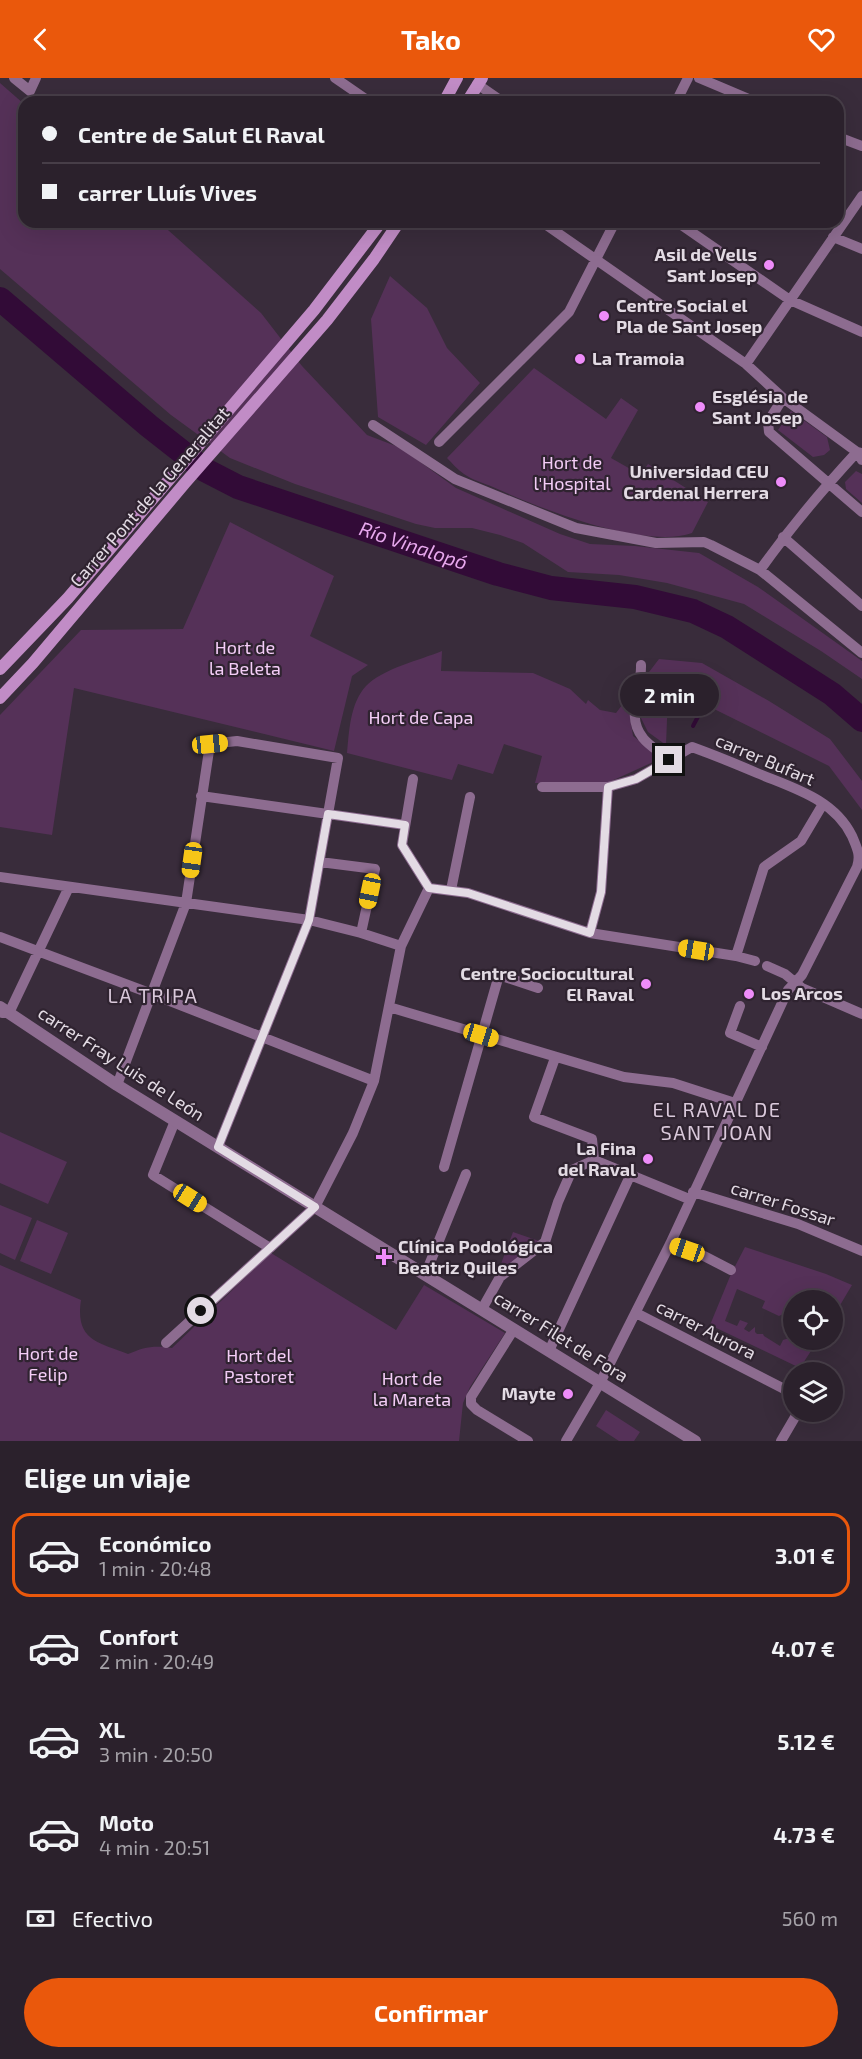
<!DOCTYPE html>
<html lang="es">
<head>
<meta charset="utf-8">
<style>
	:root { --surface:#2b212c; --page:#332934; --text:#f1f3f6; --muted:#a6a3a9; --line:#473e48; --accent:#ea580c }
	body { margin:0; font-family:"Exo 2",sans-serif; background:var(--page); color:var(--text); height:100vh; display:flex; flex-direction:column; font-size:22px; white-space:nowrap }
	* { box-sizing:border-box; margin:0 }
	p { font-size:20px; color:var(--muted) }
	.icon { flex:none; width:33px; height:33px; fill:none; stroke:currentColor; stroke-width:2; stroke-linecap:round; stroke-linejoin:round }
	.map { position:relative; height:1363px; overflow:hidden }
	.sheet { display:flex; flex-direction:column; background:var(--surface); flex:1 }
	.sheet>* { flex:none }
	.hud { position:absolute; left:18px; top:18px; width:826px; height:132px; border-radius:18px; box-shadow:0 6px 24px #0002,0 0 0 2px var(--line); display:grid; align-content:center; height:132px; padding:0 24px; background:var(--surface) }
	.fabs { position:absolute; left:783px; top:1212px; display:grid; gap:12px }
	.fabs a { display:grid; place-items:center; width:60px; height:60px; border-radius:50%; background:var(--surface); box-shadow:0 6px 24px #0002,0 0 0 2px var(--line); font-size:30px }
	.end { position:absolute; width:27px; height:27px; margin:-14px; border:8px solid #e3dbe4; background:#111; box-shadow:0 0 0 3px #111 }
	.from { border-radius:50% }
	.bubble { position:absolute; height:42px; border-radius:21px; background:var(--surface); box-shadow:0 6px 24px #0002,0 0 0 2px var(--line); font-size:20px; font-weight:700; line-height:42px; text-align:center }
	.car { position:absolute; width:18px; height:36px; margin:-18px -9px; border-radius:8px; box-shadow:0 0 4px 2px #0007; background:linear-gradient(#f5c518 24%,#345 0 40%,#f5c518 0 76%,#345 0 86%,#f5c518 0) }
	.hud b { display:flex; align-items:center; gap:21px; height:57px; font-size:22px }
	.hud b+b { border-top:2px solid var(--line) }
	.hud i { width:15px; height:15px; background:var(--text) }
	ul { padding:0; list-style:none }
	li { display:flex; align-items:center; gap:18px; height:84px; margin:0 12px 9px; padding:0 12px; border:3px solid transparent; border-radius:18px }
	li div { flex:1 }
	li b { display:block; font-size:22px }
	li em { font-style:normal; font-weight:700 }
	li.current { border-color:var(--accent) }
	li>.icon { width:54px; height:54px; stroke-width:1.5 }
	h2 { padding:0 24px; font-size:27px; line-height:72px }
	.pay { display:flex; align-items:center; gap:15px; height:66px; padding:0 24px; font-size:22px }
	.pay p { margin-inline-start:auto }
	.primary-button { display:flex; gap:12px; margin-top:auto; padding:12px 24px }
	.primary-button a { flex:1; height:69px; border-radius:36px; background:var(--accent); color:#fff; font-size:24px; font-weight:700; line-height:69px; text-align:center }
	header { display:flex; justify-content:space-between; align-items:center; height:78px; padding:0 24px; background:var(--accent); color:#fff; font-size:27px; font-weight:700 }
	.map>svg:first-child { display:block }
	.green { fill:#553158 }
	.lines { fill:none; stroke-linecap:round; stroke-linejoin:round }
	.stream { stroke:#320b37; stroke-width:4 }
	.river { stroke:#320b37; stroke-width:24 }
	.minor { stroke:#8d6c90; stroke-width:10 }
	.tertiary { stroke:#8d6c90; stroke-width:12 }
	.secondary { stroke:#c18cc6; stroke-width:12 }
	.route { stroke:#e3dbe4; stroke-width:8 }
	.poi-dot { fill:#ee8cf9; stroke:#2f2330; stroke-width:2 }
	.labels { text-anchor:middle; stroke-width:4.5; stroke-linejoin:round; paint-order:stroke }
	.poi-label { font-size:18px; font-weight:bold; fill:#e3dbe4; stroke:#2f2330; text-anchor:end }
	.park-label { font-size:18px; fill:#f4cdf7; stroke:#2f2330 }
	.street-label { font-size:18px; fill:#e3dbe4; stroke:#2f2330 }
	.water-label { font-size:20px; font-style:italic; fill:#e8a8ee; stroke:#2f2330 }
	.neighbourhood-label { font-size:20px; letter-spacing:1.5px; fill:#dac9db; stroke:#2f2330 }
</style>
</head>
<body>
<header><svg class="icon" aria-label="back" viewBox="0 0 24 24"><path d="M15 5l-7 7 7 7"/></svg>Tako<svg class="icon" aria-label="heart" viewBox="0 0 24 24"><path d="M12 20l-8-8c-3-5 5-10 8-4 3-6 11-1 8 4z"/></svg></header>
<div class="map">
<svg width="862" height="1363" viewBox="0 0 862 1363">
	<rect width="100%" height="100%" fill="#392c3b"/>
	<path class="green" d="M0,5l24,21v118h135l102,91 41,53 65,69 34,13 55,40 104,46 30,10 45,2 64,7 59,34 104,74v18l-41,-28 -77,-47 -77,-21 -48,-8 -51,-3 -45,-29 -23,-8 -28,-7h-37l-19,-4 -121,-40 -65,-26 -59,-43 -171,-146z
		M390,198l37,32 20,40 33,35 -54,62 -48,-28 -7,-98z
		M534,290l72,51 15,-21 17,12 -27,48 30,17 7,-11 60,38 -16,31c-48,17 -153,-25 -199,-46 -9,-4 -21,-7 -29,-13 -6,-4 -12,-11 -17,-16z
		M791,333l36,26 3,13 -6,5 -11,2 -35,-27z
		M856,393l6,3v29l-16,-14 -1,-7z
		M230,444l104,54 -24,60 58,29 -16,11 -18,75 -260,-63 -22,147 -52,-8v-112l81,-85 102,-1z
		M442,573l-1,20 92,2 37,16 16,15 2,-4 12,10 16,3 13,-17 5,-21 -5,35 4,26 29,22 -55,25h-72l7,-27 -38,-12 -11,30 -35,-10 -6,16 -105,-27c2,-21 3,-50 19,-67 16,-17 54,-26 76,-35z
		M659,581l43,4 67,38 61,38 32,42v29l-33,-44 -123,-61 -11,-17 -11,8 -16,-1 -2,50 -18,-13 -8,-16 6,-40z
		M0,1054l67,30 -19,42 -48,-21z
		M0,1127l32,13 -17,42 -15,-7z
		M37,1142l31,13 -17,41 -31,-13z
		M513,1154l26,9 -43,36z
		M745,1169l81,27 26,11 -19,32 -1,-17h-38l-1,19h-3l-2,-4 -5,-1 -4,2 -17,-8 3,-7 -28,-12 -12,32 12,5 3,-6 8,3 -4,6 5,3 6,-5v5l2,2h6l1,2 16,10 3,-6 9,-3 -2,-6 2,-2 2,11h24l-18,28 -90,-43 21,-51z
		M271,1175l125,77 28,-45 81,48 -35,54 -7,16 -4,38h-459v-176l81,35c-6,40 16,42 47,54 16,-7 26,-9 44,-6z
		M606,1332l34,22 -6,9h-15l-23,-15z"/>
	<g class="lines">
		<path class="stream" d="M693,648l10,-19"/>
		<path class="river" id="s1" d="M0,221l149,127 56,44 33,17 260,87 53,14 84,9 58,14 34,16 105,67 30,26"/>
		<path class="minor" d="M14,0l16,13 6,-13
			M335,0l35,24
			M699,0l57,24
			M477,6l26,18
			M676,24l12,-24
			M838,59l24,9
			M542,144l204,142 37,34 74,54 5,8
			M677,144l113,78 72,32
			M833,159l29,12
			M746,286l116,-168
			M783,320l-15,24 1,10 93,80
			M373,347l82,54 121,49 80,15 48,-1 7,3 49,25 102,83
			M439,364l130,-130 46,-90
			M783,459l79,69
			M760,492c30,-42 62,-80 97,-118l5,1
			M641,587c1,25 -16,51 2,73 7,9 18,14 26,22
			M413,701l-11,66 27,43
			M542,709h66l28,-8 56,-32c22,8 44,17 65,26 36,15 77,26 95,63 5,12 9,19 5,31l-55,108 -14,15 -118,254 -70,139 -34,58
			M201,718l204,29
			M320,784l55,7 -14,64
			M0,799l309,43 52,13 40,13
			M429,810l39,5 122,40 146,23 19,5
			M451,812l19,-93
			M590,855l11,-41 7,-105
			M0,859l152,57 222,87
			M736,878l28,-89 37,-26 22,-37
			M767,888l18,8 17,14 60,26
			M740,928l-10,27 32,14
			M389,929l235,70 49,6 62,20
			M2,935h7l60,-126
			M555,980l-21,59 58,22 2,21
			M117,1007l69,-182 24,-159 27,-3 101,17 -29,162 -91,227
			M175,1043l-22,54 117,73
			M444,1089l55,-192 39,13
			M693,1114l105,32 64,27
			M670,1166l34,12 27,14
			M425,1197l41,-101
			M482,1231l18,-32 45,-35 13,-40 14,-32 22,-10 95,39
			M636,1235l158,81
			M514,1251l-43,68v7l6,6 51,31
			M166,1265l149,-136 38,-74 21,-52 27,-135 28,-58
			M549,1273l81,-175
			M781,1363l17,-29"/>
		<path class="tertiary" d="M0,929l117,78 578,356"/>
		<path class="secondary" d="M444,24l13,-24
			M467,24l15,-24
			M0,591l68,-71 246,-288 67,-88
			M0,620l33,-35 152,-180 142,-163 47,-61 25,-37"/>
	</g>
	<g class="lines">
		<path class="route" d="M201,1233l114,-104 -97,-60 91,-227 19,-106 77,11 -3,20 27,43 39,5 122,40 11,-41 7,-105 28,-8 33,-19"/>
	</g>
	<g class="poi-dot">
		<circle cx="769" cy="187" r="6"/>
		<circle cx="604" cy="238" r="6"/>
		<circle cx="580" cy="281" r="6"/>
		<circle cx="700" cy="329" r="6"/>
		<circle cx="781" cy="404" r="6"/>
		<circle cx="646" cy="906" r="6"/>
		<circle cx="749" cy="916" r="6"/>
		<circle cx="648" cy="1081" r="6"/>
		<path d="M381 1170h6v6h6v6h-6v6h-6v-6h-6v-6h6z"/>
		<circle cx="568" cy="1316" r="6"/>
	</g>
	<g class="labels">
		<g class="poi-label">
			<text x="757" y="183">Asil de Vells<tspan x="757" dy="21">Sant Josep</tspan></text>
			<text x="616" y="234" text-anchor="start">Centre Social el<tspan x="616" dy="21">Pla de Sant Josep</tspan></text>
			<text x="592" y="287" text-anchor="start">La Tramoia</text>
			<text x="712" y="325" text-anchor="start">Església de<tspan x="712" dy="21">Sant Josep</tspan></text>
			<text x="769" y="400">Universidad CEU<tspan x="769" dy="21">Cardenal Herrera</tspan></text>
			<text x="634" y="902">Centre Sociocultural<tspan x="634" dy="21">El Raval</tspan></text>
			<text x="761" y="922" text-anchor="start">Los Arcos</text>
			<text x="636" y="1077">La Fina<tspan x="636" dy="21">del Raval</tspan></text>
			<text x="398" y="1175" text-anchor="start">Clínica Podológica<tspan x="398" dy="21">Beatriz Quiles</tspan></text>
			<text x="556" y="1322">Mayte</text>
		</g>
		<g class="park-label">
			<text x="572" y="391">Hort de<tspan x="572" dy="21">l'Hospital</tspan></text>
			<text x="245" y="576">Hort de<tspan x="245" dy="21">la Beleta</tspan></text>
			<text x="421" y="646">Hort de Capa</text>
			<text x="48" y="1282">Hort de<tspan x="48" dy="21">Felip</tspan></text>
			<text x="259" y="1284">Hort del<tspan x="259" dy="21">Pastoret</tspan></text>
			<text x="412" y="1307">Hort de<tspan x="412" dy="21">la Mareta</tspan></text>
		</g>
		<g class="street-label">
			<text transform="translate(150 419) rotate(-49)" y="6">Carrer Pont de la Generalitat</text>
			<text transform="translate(765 682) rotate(23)" y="6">carrer Bufart</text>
			<text transform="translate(121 986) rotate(33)" y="6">carrer Fray Luis de León</text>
			<text transform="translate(783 1126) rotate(18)" y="6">carrer Fossar</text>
			<text transform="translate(706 1252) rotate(27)" y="6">carrer Aurora</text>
			<text transform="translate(561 1259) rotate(32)" y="6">carrer Filet de Fora</text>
		</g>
		<g class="water-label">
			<text dy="7" stroke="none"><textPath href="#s1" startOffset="489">Río Vinalopó</textPath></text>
		</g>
		<g class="neighbourhood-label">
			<text x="153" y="925">LA TRIPA</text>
			<text x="717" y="1039">EL RAVAL DE<tspan x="717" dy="23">SANT JOAN</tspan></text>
		</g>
	</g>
</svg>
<div class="fabs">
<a><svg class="icon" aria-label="locate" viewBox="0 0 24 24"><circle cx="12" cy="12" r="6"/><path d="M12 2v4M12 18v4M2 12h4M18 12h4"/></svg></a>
<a><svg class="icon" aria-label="layers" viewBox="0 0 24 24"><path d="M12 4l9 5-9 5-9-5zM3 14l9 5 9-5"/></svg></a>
</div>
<i class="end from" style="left:201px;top:1233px"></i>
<i class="end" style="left:669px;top:682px"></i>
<div class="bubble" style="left:620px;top:596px;width:99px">2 min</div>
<i class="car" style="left:210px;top:666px;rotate:84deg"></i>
<i class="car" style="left:192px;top:782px;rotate:188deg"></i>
<i class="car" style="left:370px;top:813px;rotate:192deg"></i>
<i class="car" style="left:696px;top:872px;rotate:279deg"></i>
<i class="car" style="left:481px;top:957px;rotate:107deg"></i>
<i class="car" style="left:190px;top:1120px;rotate:122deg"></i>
<i class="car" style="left:687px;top:1172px;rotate:289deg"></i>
<div class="hud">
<b><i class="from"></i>Centre de Salut El Raval</b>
<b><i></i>carrer Lluís Vives</b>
</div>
</div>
<section class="sheet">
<h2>Elige un viaje</h2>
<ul>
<li class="current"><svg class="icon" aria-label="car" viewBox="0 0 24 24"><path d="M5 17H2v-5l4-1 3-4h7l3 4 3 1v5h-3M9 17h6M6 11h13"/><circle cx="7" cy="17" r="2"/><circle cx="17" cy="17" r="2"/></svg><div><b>Económico</b><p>1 min · 20:48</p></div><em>3.01 €</em></li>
<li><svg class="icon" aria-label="car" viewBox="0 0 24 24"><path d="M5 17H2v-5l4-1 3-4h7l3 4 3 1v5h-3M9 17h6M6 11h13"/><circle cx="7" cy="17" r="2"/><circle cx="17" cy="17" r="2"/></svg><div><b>Confort</b><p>2 min · 20:49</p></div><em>4.07 €</em></li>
<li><svg class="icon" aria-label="car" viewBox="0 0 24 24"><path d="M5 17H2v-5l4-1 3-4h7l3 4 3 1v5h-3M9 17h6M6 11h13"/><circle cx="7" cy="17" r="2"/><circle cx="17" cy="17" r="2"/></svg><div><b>XL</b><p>3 min · 20:50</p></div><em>5.12 €</em></li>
<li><svg class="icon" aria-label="car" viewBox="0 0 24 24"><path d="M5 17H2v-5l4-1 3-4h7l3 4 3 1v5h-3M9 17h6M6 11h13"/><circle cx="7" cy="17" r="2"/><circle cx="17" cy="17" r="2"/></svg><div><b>Moto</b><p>4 min · 20:51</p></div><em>4.73 €</em></li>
</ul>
<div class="pay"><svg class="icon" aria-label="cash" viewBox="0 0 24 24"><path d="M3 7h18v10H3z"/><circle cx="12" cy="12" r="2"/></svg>Efectivo<p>560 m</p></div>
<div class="primary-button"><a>Confirmar</a></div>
</section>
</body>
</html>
